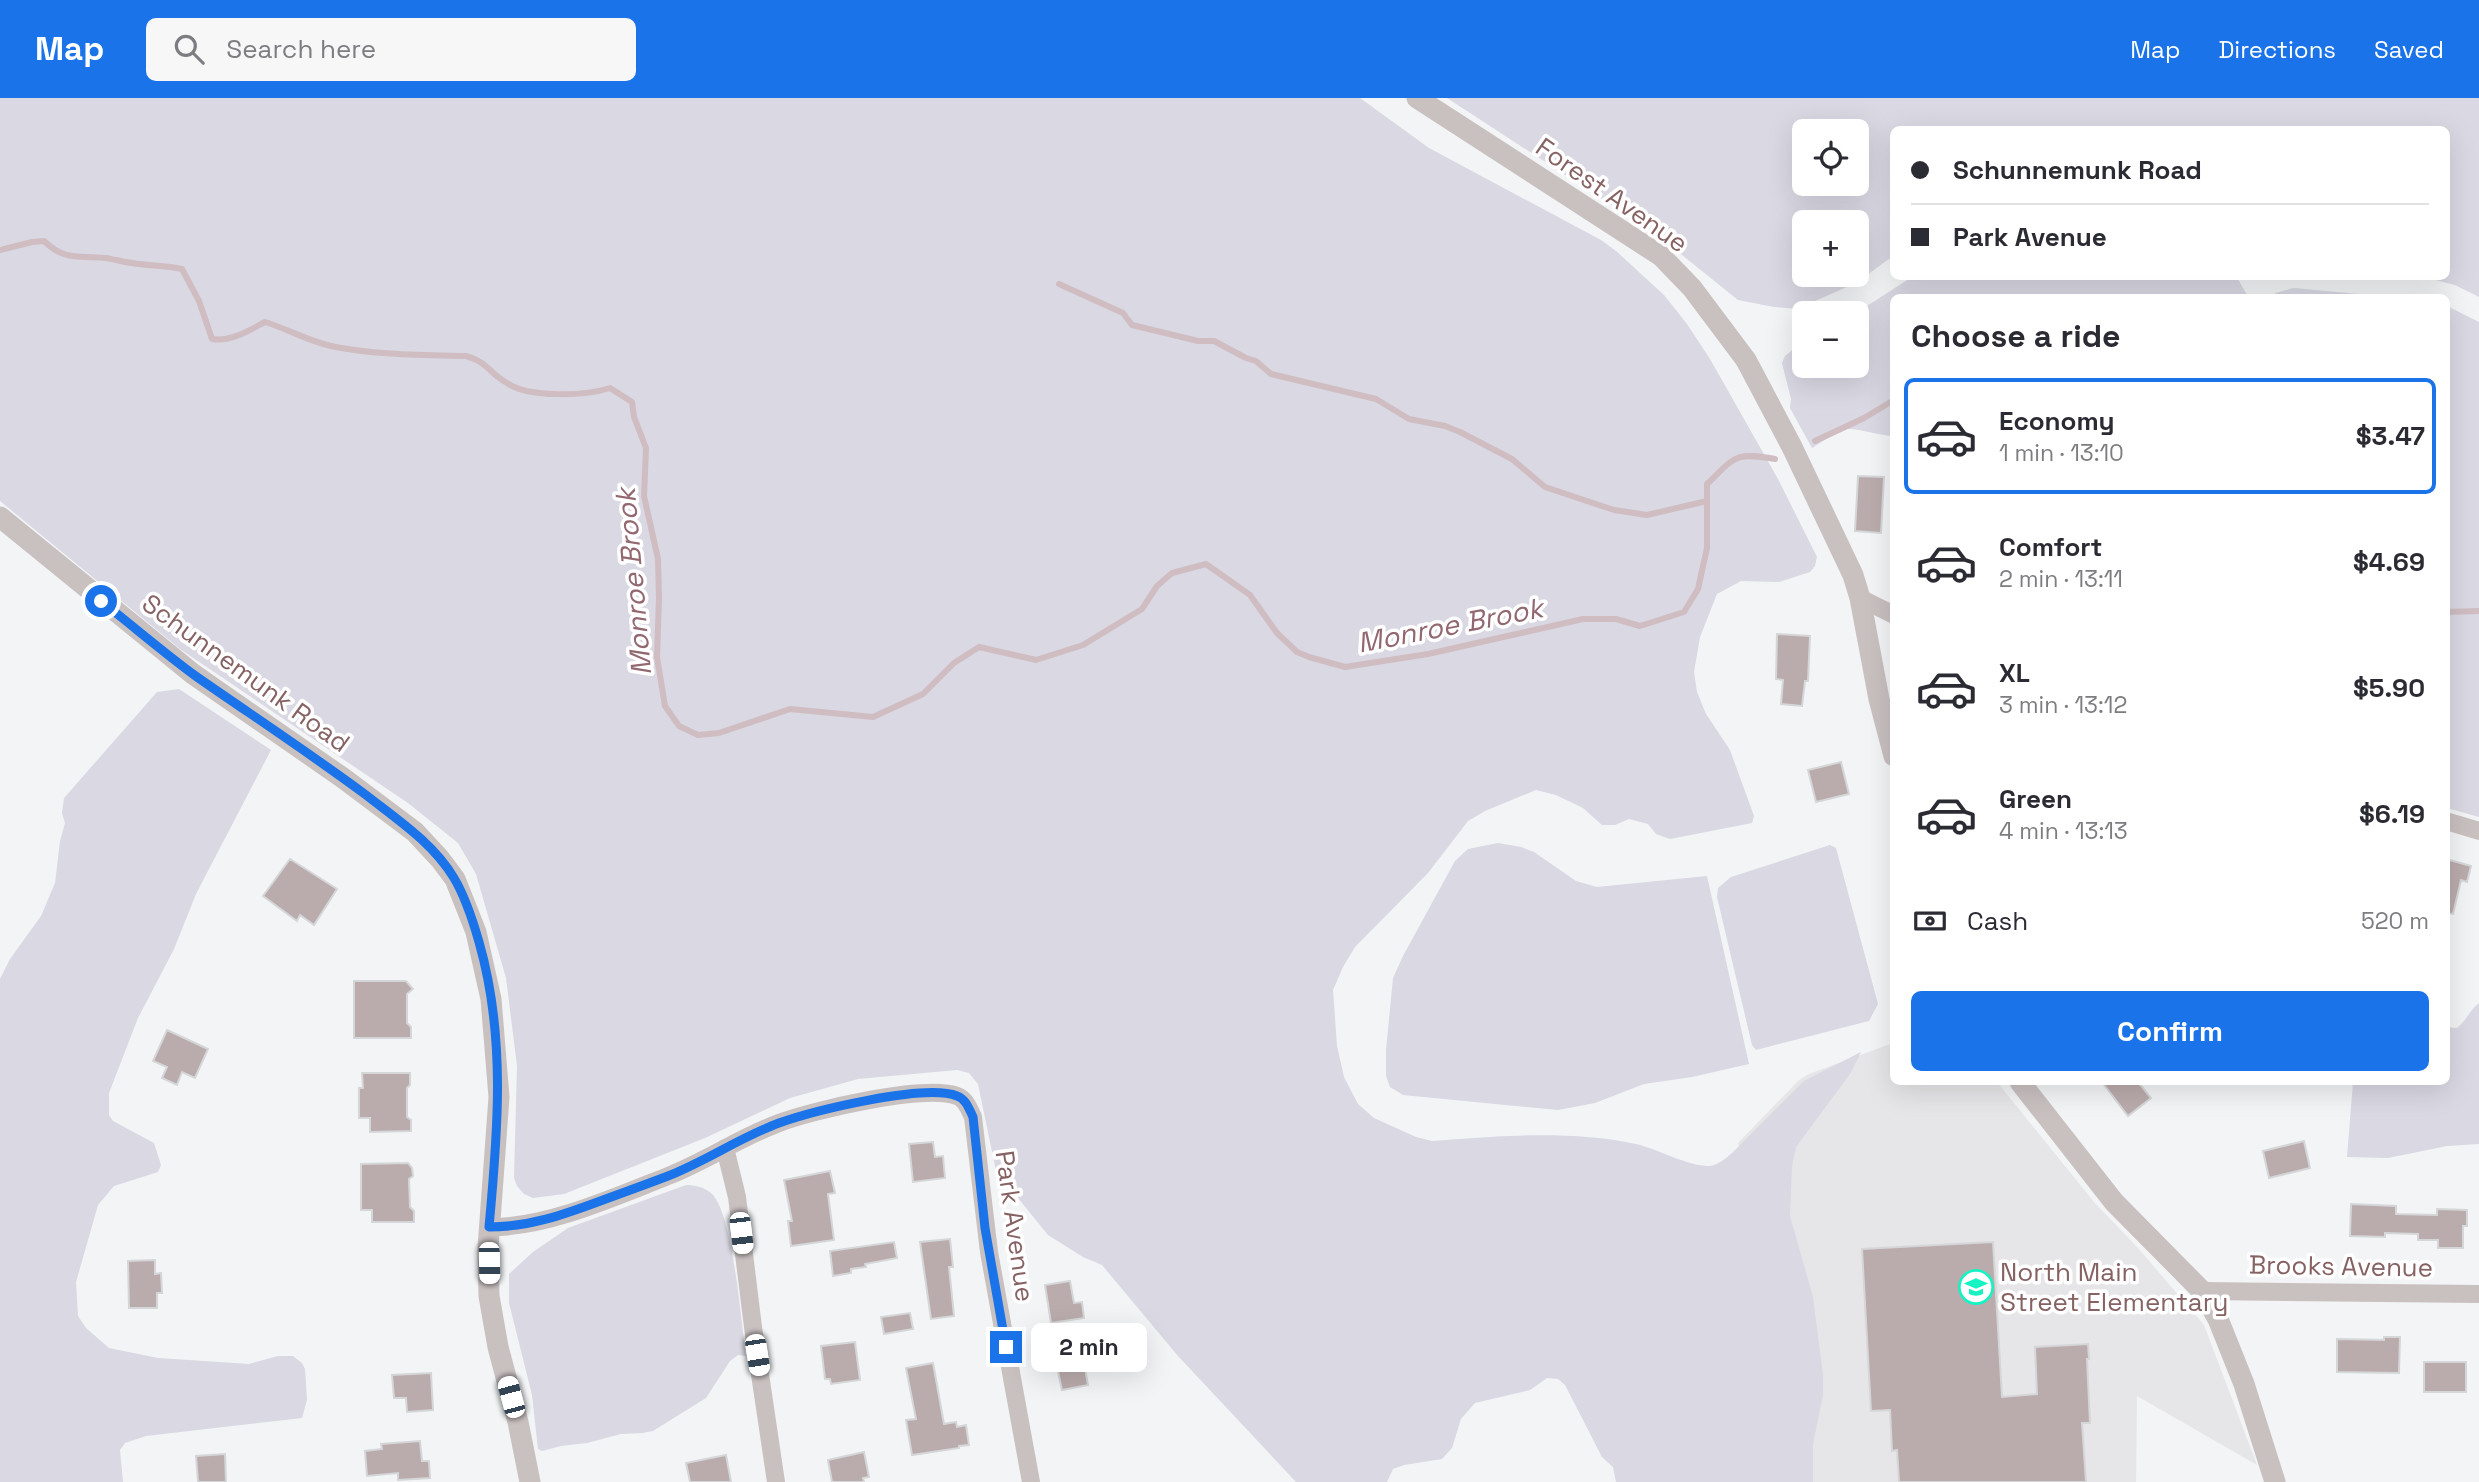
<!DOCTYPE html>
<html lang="en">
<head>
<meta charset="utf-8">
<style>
	:root { --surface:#fff; --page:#f7f7f7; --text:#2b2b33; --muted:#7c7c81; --line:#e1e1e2; --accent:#1a73e8 }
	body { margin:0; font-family:"Space Grotesk",sans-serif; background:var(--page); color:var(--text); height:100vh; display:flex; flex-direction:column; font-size:26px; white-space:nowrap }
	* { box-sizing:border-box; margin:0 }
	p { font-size:23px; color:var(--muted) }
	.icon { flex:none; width:38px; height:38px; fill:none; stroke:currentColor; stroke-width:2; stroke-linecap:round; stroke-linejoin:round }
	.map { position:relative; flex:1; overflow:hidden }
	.panel { position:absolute; left:1890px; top:196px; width:560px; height:791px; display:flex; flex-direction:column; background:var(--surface); border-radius:10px; box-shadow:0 7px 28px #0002 }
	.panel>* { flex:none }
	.hud { position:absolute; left:1890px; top:28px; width:560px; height:154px; border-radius:10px; box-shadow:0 7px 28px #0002; display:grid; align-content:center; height:154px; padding:0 21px; background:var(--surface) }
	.buttons { position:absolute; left:1792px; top:21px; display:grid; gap:14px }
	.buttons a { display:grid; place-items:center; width:77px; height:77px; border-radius:10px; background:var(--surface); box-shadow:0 7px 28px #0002; font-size:35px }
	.end { position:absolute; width:32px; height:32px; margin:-16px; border:9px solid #1a73e8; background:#fff; box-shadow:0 0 0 4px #fff }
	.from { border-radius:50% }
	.bubble { position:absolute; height:49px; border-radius:10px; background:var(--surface); box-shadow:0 7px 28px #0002; font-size:23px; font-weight:800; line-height:49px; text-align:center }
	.car { position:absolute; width:21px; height:42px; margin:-21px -10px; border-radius:9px; box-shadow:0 0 5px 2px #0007; background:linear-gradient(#fff 24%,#345 0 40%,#fff 0 76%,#345 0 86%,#fff 0) }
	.hud b { display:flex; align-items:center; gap:24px; height:66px; font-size:26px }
	.hud b+b { border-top:2px solid var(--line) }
	.hud i { width:18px; height:18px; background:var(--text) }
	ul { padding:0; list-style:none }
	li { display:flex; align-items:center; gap:21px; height:116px; margin:0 14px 10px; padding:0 7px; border:4px solid transparent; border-radius:10px }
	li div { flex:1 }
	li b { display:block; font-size:26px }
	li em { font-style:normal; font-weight:800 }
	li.active { border-color:var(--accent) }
	li>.icon { width:63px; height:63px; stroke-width:1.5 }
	h2 { padding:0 21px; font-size:32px; line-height:84px }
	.pay { display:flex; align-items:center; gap:18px; height:77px; padding:0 21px; font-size:26px }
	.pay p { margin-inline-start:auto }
	.primary-button { display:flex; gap:14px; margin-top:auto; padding:14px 21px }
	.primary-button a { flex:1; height:80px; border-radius:10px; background:var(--accent); color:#fff; font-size:28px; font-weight:800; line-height:80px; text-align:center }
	header { display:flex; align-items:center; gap:42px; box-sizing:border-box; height:98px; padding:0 35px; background:var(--accent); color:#fff }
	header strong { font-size:33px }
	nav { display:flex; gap:38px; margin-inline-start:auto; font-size:24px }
	.search { width:490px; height:63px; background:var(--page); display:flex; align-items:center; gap:18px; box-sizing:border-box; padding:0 24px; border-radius:10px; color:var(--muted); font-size:26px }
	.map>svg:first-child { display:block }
	.built { fill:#e6e5e7 }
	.green { fill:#d9d8e3; fill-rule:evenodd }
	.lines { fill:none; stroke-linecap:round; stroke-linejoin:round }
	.stream { stroke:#cfbdc1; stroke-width:6 }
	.building { fill:#baabac; stroke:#d5d6d8; stroke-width:2 }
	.minor { stroke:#c9c0c0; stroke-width:18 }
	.tertiary { stroke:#c9c0c0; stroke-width:21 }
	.route { stroke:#1a73e8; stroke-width:9 }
	.labels { text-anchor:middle; stroke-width:7; stroke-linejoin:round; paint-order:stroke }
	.street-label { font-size:26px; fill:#866263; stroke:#fff }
	.poi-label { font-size:26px; fill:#866263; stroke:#fff; text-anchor:start }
	.water-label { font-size:28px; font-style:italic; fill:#926770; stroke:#fff }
</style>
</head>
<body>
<header>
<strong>Map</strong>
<div class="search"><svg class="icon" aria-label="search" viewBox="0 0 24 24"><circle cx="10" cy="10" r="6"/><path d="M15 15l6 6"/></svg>Search here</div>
<nav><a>Map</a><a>Directions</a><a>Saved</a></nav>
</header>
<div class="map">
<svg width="2479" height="1384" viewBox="0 0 2479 1384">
	<rect width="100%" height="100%" fill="#f2f4f6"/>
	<path class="built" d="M1893,945l1,39h103l97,120 44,46 66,77 53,140 -120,-69 -1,86h-340v-143l-58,-196 61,-63 10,-6z"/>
	<path class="green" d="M0,0h1360l69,50 172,92 15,11 48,44 23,29 23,35 68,120 39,78 -2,9 -5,6 -31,10 -38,-1 -24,13 -17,43 -6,35 3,20 9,22 24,36 24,66 -2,7 -82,16 -14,-5 -8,-10 -19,-5 -14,6h-13l-19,-17 -27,-13 -20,-5 -51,21 -17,10 -40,52 -73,74 -12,20 -10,23 4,56 7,31 14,27 16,14 42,19 16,4c67,-5 138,-11 204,3 22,5 51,22 73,22 9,-1 16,-7 23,-13l72,-72 57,-29 -11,22 -54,73 -4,19 -2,50 23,81 10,78v20l-10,49v38h-197l-3,-15 -11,-10 -37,-72 -7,-6 -11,-1 -17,12 -55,13 -14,16 -9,29 -10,11 -38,6 -11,4 -6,13h-91l-118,-126 -76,-91 -19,-8 -35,-22 -30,-37 -11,-9 -11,-18 -18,-87 -9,-11 -12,-3 -99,9 -68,19 -85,40 -141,56 -31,4 -9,-4 -7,-8 -3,-8 3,-112 -11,-88 -30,-104 -18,-31 -50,-40 -228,-154 -180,-148z
		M1447,0h1032v199l-24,-12 -32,-8 23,-1v-146h-552l-1,126 -37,27 -59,26 -23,-2 -36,-7 -82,-66zM1804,33h53v53h-53zM1804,124h53v53h-53z
		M1912,179h322l4,2 10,18 -354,1 -1,138c-14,0 -40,-10 -51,-6 -10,4 -20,12 -30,18l-22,-40 1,-9 -9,-36 3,-7 19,-16v26h53l-1,-53z
		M2294,190l97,9h-117l1,-4z
		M2447,208l32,16v495l-32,-9z
		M179,591l92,61 -75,144 -22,55 -36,69 -29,75v22l4,6 41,22 7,22 -3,7 -44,14 -16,19 -22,77 2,34 8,12 23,20 49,10 91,6 29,-8h15l9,7 3,6 2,31 -5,18 -156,18 -21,7 -5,7 3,32h-123v-503l10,-20 31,-43 14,-33 5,-42 5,-18 -3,-10 2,-15 93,-106z
		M1498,745l23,4 13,5 42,29 21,6 110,-11 42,188 -57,13 -48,7 -49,19 -37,7 -155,-15 -13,-8 -4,-11v-26l7,-72 10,-22 52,-95 13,-12z
		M1830,747l6,3 42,156 -9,17 -113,29 -4,-5 -35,-148 1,-9 13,-11z
		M2479,905v141l-32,2 -59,12 -41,-1 6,-75h93l1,-55 10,1c9,-7 12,-17 22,-25z
		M686,1087c8,0 18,2 25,8 22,19 30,130 35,163l-8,-1 -8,6 -24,37 -53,33 -11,2 -21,1 -34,9 -26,3 -19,5 -4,-2 -6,-54 -23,-92v-29l24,-22 35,-24z"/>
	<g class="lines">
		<path class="stream" d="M0,152l32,-8 12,-1c22,21 34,14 61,17 9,1 18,4 27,5 17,3 33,2 50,6l17,32 13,38c19,3 36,-8 53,-17 23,7 43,19 66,24 41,9 93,9 135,10 22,6 23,17 41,27 22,15 78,13 103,5l22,14 2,15 12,31 -2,48 14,63 1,39 -2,59 8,49 14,20 19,9 21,-2 71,-24 83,8 50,-23 31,-31 25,-16 57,13 47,-15 59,-36 15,-23 15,-13 34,-9 44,31 27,38 20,19 12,5 36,10 83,-13 155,-35h33l24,7 44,-14 14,-23 9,-41v-64c29,-28 27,-32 68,-25
			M1059,186l64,29 9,12 66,16h16l32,17 10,3 15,13 105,25 33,20 36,7 15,6 52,27 33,28 69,23 33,5 60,-14
			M1815,343l49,-23 30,-18
			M2446,514l33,-1"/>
	</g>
	<path class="building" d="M1858,378l26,1 -3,56 -26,-2z
		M1777,536l33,2 -2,45h-3l-3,25 -21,-2 2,-24 -7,-1z
		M1841,664l8,32 -33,8 -8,-32z
		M290,761l47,30 -23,36 -14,-10 -3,6 -34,-25z
		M2446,761l25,7 -4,16 -6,-2 -8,34 -7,-1z
		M354,883h52l7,8 -6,5v29l4,4v11h-57z
		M167,932l41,19 -13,29 -13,-6 -5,13 -15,-7 5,-11 -14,-6z
		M362,975h48v12l-3,3v29l4,3v11l-41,1v-14h-11v-30h4z
		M2102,984h36l13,16 -23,18z
		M2304,1043l6,27 -41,10 -6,-27z
		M933,1044l2,15 8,-1 2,22 -32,4 -4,-38z
		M408,1065l4,5 1,8 -4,3 1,28 4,4v11h-42v-12h-11v-46z
		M830,1073l5,22 -7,1 6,46 -43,6 -3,-25h4l-8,-41z
		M2351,1106l45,2v8l41,1v-6l30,1v16h-4v22h-25v-8h-20v-6l-33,-1v4l-35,-1z
		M950,1141l3,28h-4l5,49 -23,3 -11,-77z
		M894,1144l3,16 -32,6 1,3 -15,2v4l-18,3 -3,-25z
		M1993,1144l9,155 35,-3 -2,-47 53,-3 1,15h-2l3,64h-8l4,59h-187l-2,-32 -5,1 -2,-41 -19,1 -9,-162z
		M155,1162v14l6,-1 1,20h-5v15h-28l-1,-47z
		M1070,1183l4,22 8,-1 2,16 -33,5 -6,-38z
		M910,1215l3,16 -29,5 -3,-17z
		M2384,1239h16l-1,36 -62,-1v-33l47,1z
		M855,1244l5,38 -29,4 -1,-5h-5l-4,-33z
		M1081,1249l7,38 -26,5 -8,-37z
		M2424,1264h42v30h-42z
		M933,1265l11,61 12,-2 1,5 9,-2 3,20 -10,1v2l-47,7 -6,-35 10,-1 -10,-51z
		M431,1275l2,37 -26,2 -1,-14h-12l-2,-23z
		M420,1343l2,20h7l1,17 -32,2v-7l-31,3 -2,-25 17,-2 -1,-5z
		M864,1354l5,25 -6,1 1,4h-32l-4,-22z
		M225,1356l1,28h-28l-2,-26z
		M726,1357l5,27h-41l-4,-19z"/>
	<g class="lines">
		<path class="minor" d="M1860,500l34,17
			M2446,723l33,10
			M725,1050l12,49 16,130 23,155
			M490,1129c56,1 125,-30 178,-51 38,-15 73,-39 111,-53 34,-13 146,-39 178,-27 9,3 12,13 16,21l16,135 42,230
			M2202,1193l277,3"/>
		<path class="tertiary" d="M1417,0l244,158 31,32 54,72 46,87 61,128 7,23 19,101 15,57
			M0,419l193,157 150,104 72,54 25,27 15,20 21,53 15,67 8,98 -11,151 1,48 9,51 20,75 12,60
			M2020,984l94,120 88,89 16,28 26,65 31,98"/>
	</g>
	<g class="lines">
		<path class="route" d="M101,503c32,25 63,52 96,76 56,39 114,77 169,118 32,25 67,48 88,83 12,20 19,43 25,64 27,94 19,189 10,285 42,0 76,-13 114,-27 22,-8 44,-16 65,-24 38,-15 73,-39 111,-53 34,-12 146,-40 178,-27 9,3 12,13 16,21l12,111 21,119"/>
	</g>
	<defs>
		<g id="school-ring" transform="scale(1.75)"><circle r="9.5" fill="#fff" stroke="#16f3c3" stroke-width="1.5"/><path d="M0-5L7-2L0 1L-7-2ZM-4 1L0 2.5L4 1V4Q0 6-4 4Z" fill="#16f3c3"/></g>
	</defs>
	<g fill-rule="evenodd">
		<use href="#school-ring" x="1976" y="1189"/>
	</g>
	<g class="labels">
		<g class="street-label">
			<text transform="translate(1612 97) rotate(35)" y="9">Forest Avenue</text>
			<text transform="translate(246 575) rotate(36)" y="9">Schunnemunk Road</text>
			<text transform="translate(1015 1128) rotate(82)" y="9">Park Avenue</text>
			<text transform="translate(2341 1168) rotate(1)" y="9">Brooks Avenue</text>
		</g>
		<g class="poi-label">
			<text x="2000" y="1183">North Main<tspan x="2000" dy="30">Street Elementary</tspan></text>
		</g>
		<g class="water-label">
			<text transform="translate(633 484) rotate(-95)" y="10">Monroe Brook</text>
			<text transform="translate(1450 527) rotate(-11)" y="10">Monroe Brook</text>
		</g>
	</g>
</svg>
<div class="buttons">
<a><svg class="icon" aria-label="locate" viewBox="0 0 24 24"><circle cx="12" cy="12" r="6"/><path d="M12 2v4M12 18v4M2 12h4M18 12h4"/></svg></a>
<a>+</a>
<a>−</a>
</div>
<i class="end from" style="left:101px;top:503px"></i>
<i class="end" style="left:1006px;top:1249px"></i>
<div class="bubble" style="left:1031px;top:1225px;width:116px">2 min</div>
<i class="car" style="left:741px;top:1135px;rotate:173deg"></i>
<i class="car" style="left:489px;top:1165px;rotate:179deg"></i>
<i class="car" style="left:757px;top:1257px;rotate:171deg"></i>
<i class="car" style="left:511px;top:1299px;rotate:345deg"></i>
<div class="hud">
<b><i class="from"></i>Schunnemunk Road</b>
<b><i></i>Park Avenue</b>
</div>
<section class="panel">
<h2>Choose a ride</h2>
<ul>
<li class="active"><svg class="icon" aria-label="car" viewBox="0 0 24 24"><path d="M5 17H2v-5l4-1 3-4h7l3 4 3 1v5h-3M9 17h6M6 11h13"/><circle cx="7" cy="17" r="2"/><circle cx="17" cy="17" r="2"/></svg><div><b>Economy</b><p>1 min · 13:10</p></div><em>$3.47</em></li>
<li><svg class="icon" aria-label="car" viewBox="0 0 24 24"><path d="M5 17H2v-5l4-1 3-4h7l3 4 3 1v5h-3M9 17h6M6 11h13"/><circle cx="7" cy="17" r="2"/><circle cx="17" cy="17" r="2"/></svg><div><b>Comfort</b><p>2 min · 13:11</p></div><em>$4.69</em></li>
<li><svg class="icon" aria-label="car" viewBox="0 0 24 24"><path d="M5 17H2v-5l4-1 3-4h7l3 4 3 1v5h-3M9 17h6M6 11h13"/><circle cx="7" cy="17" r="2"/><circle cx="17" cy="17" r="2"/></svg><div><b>XL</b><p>3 min · 13:12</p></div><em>$5.90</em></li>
<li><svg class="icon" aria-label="car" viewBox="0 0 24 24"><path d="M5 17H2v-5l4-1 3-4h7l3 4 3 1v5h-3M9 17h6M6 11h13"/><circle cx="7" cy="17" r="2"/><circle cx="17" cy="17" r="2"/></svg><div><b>Green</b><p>4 min · 13:13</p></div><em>$6.19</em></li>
</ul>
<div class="pay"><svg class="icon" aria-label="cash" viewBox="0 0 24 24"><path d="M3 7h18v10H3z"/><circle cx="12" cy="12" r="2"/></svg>Cash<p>520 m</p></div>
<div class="primary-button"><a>Confirm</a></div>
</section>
</div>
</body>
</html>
